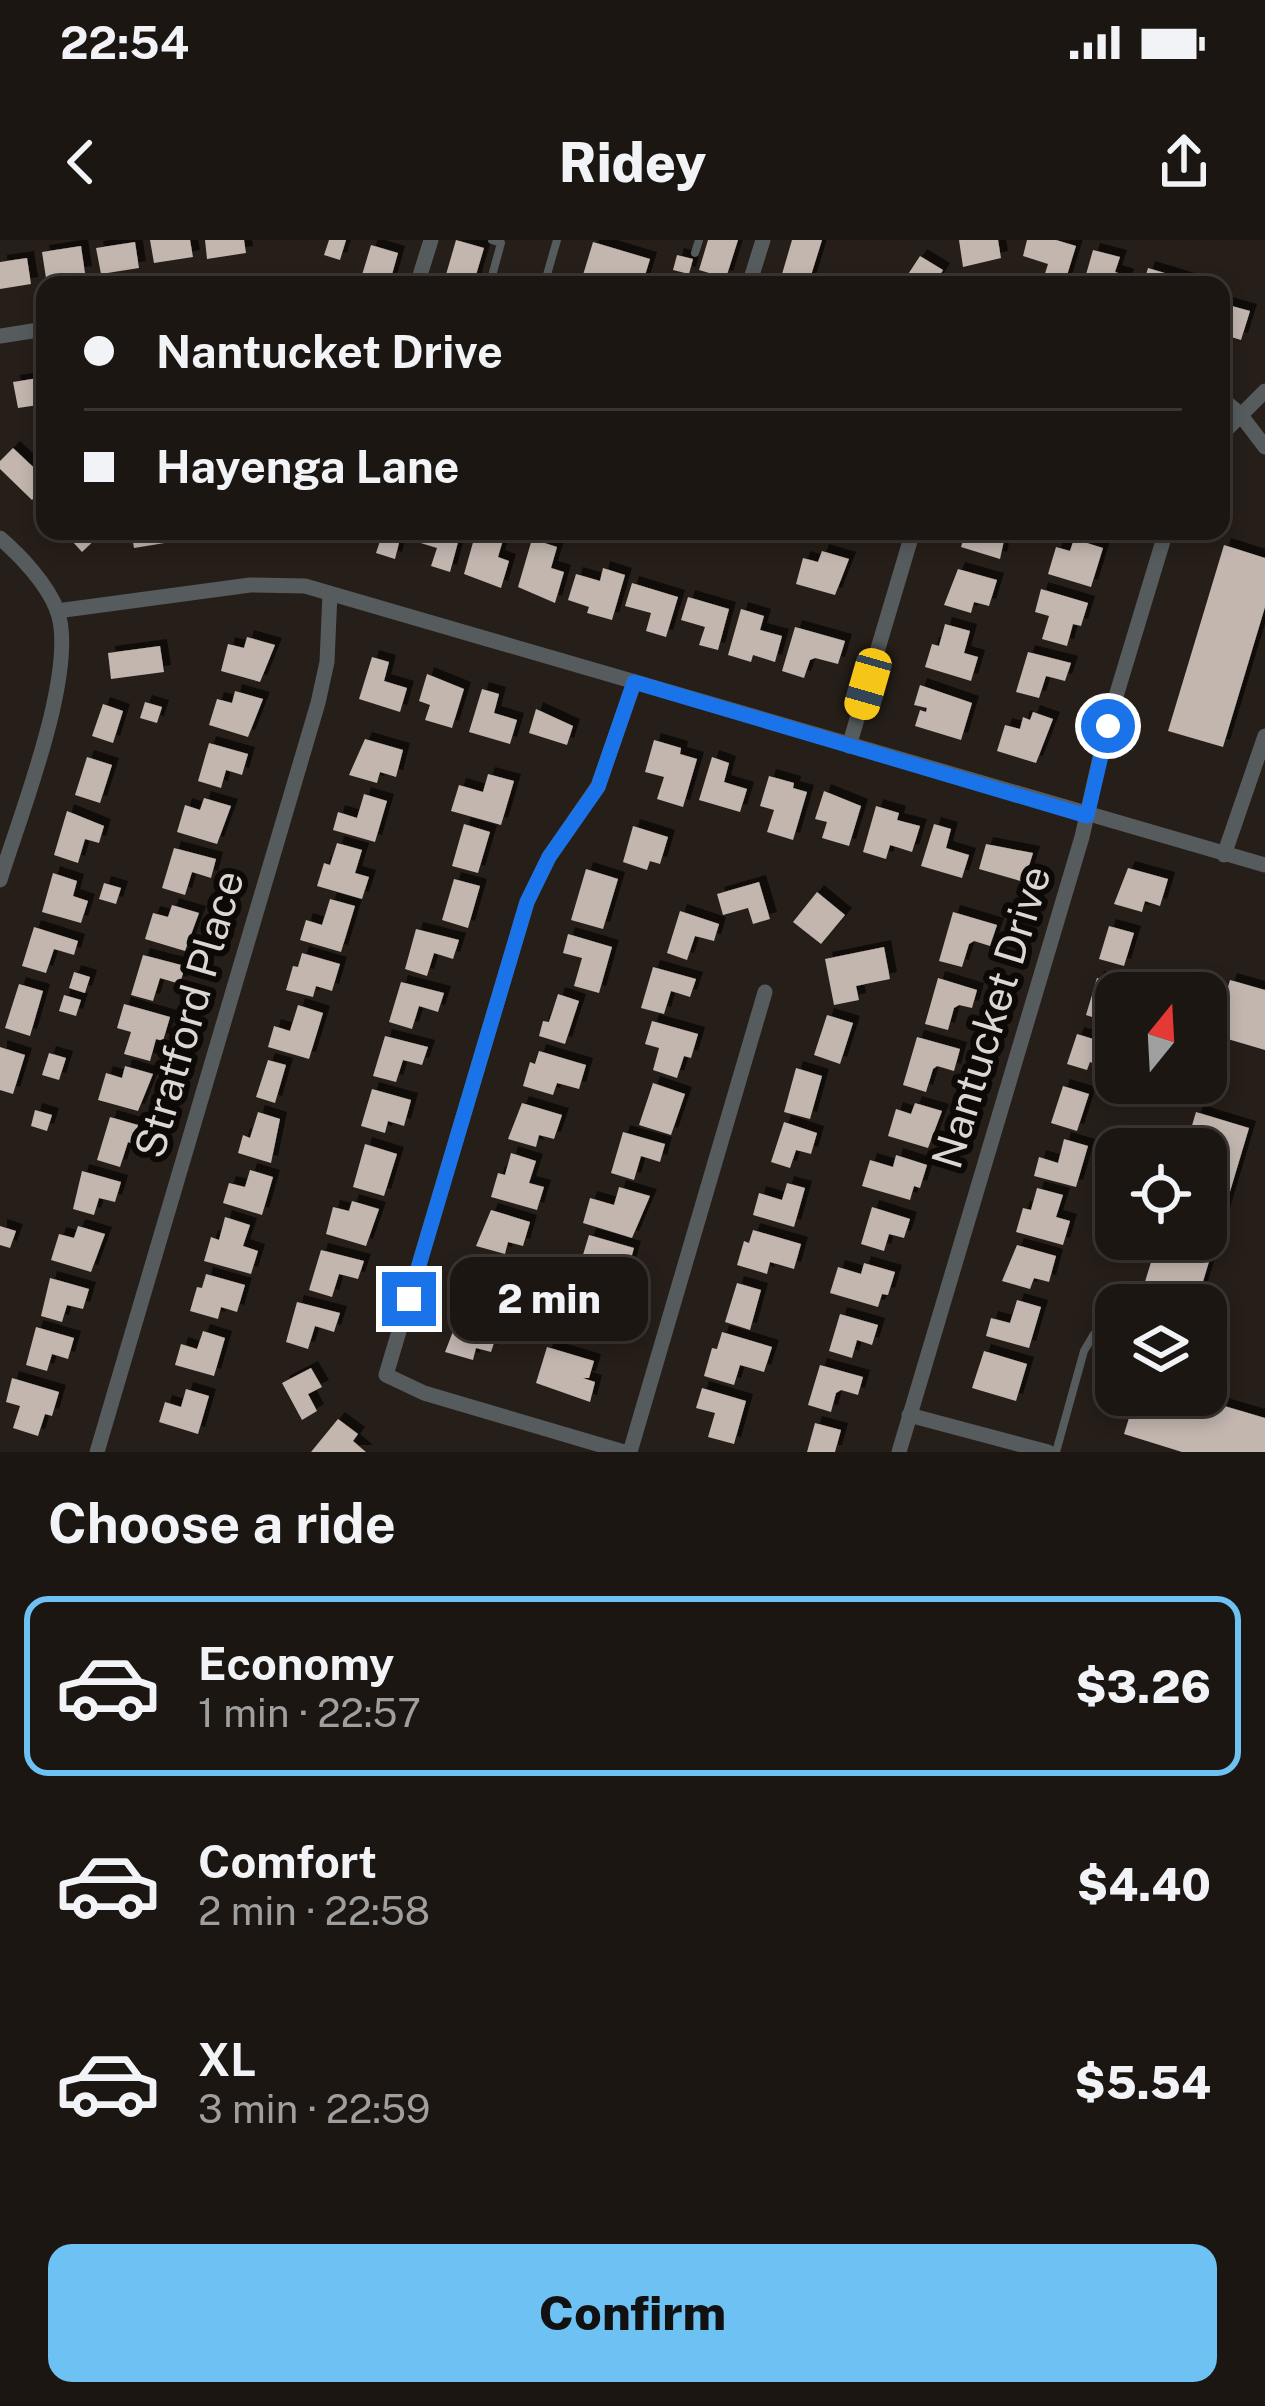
<!DOCTYPE html>
<html lang="en">
<head>
<meta charset="utf-8">
<style>
	:root { --surface:#1c1612; --page:#251f1b; --text:#f1f3f6; --muted:#a09f9f; --line:#3a3532; --accent:#6dc2f3 }
	body { margin:0; font-family:"Public Sans",sans-serif; background:var(--page); color:var(--text); height:100vh; display:flex; flex-direction:column; font-size:45px; white-space:nowrap }
	* { box-sizing:border-box; margin:0 }
	p { font-size:39px; color:var(--muted) }
	.icon { flex:none; width:66px; height:66px; fill:none; stroke:currentColor; stroke-width:2; stroke-linecap:round; stroke-linejoin:round }
	.map { position:relative; height:1212px; overflow:hidden }
	.side { display:flex; flex-direction:column; background:var(--surface); flex:1 }
	.side>* { flex:none }
	.hud { position:absolute; left:36px; top:36px; width:1194px; height:264px; border-radius:24px; box-shadow:0 6px 18px #0003,0 0 0 3px var(--line); display:grid; align-content:center; height:264px; padding:0 48px; background:var(--surface) }
	.needle { width:78px; rotate:18deg }
	.fabs { position:absolute; left:1095px; top:732px; display:grid; gap:24px }
	.fabs a { display:grid; place-items:center; width:132px; height:132px; border-radius:24px; background:var(--surface); box-shadow:0 6px 18px #0003,0 0 0 3px var(--line); font-size:60px }
	.end { position:absolute; width:54px; height:54px; margin:-27px; border:15px solid #1a73e8; background:#fff; box-shadow:0 0 0 6px #fff }
	.from { border-radius:50% }
	.bubble { position:absolute; height:84px; border-radius:24px; background:var(--surface); box-shadow:0 6px 18px #0003,0 0 0 3px var(--line); font-size:39px; font-weight:800; line-height:84px; text-align:center }
	.car { position:absolute; width:36px; height:72px; margin:-36px -18px; border-radius:15px; box-shadow:0 0 9px 3px #0007; background:linear-gradient(#f5c518 24%,#345 0 40%,#f5c518 0 76%,#345 0 86%,#f5c518 0) }
	.hud b { display:flex; align-items:center; gap:42px; height:114px; font-size:45px }
	.hud b+b { border-top:3px solid var(--line) }
	.hud i { width:30px; height:30px; background:var(--text) }
	ul { padding:0; list-style:none }
	li { display:flex; align-items:center; gap:36px; height:180px; margin:0 24px 18px; padding:0 24px; border:6px solid transparent; border-radius:24px }
	li div { flex:1 }
	li b { display:block; font-size:45px }
	li em { font-style:normal; font-weight:800 }
	li.active { border-color:var(--accent) }
	li>.icon { width:108px; height:108px; stroke-width:1.5 }
	h2 { padding:0 48px; font-size:54px; line-height:144px }
	.button { display:flex; gap:24px; margin-top:auto; padding:24px 48px }
	.button a { flex:1; height:138px; border-radius:24px; background:var(--accent); color:#111; font-size:48px; font-weight:800; line-height:138px; text-align:center }
	.status { display:flex; justify-content:space-between; align-items:center; height:84px; padding:0 60px; background:var(--surface); direction:ltr }
	.status svg { height:33px; fill:currentColor }
	header { display:flex; justify-content:space-between; align-items:center; height:156px; padding:0 48px; background:var(--surface); font-size:54px; font-weight:800 }
	.map>svg:first-child { display:block }
	.building { fill:#c2b6af; filter:url(#shadow) }
	.lines { fill:none; stroke-linecap:round; stroke-linejoin:round }
	.lane { stroke:#565b5e; stroke-width:8 }
	.street { stroke:#565b5e; stroke-width:15 }
	.route { stroke:#1a73e8; stroke-width:15 }
	.labels { text-anchor:middle; stroke-width:12; stroke-linejoin:round; paint-order:stroke }
	.street-label { font-size:42px; fill:#ddd7d3; stroke:#0c0907 }
</style>
</head>
<body>
<div class="status"><b>22:54</b><svg viewBox="0 0 49 12"><path d="M0 12V9h3v3zM5 12V6h3v6zM10 12V3h3v9zM15 12V0h3v12zM26 1h20v11H26zM47 4h2v5h-2z"/></svg></div>
<header><svg class="icon" aria-label="back" viewBox="0 0 24 24"><path d="M15 5l-7 7 7 7"/></svg>Ridey<svg class="icon" aria-label="share" viewBox="0 0 24 24"><path d="M12 15V3M7 8l5-5 5 5M5 13v7h14v-7"/></svg></header>
<div class="map">
<svg width="1265" height="1212" viewBox="0 0 1265 1212">
	<defs>
		<filter id="shadow"><feDropShadow dx="7" dy="-7" stdDeviation="0" flood-color="#0009"/></filter>
	</defs>
	<rect width="100%" height="100%" fill="#261e18"/>
	<path class="building" d="M150,0h40l3,17 -39,6z
		M205,0h39l2,13 -39,6z
		M329,0h17l-6,20 -16,-5z
		M456,0l28,8 -11,37h-30z
		M708,0h30l-12,38 -27,-8z
		M792,0h30l-14,45 -28,-4z
		M959,0h39l3,18 -38,9z
		M1027,0h29l20,6 -12,39 -21,-5 5,-16 -25,-8z
		M135,2l4,26 -38,6 -5,-26z
		M593,2l57,17 -8,26h-28l-31,-10z
		M371,5l27,8 -9,32h-30z
		M81,6l4,27 -39,5 -4,-26z
		M1093,10l27,7 -5,15 12,4 -3,9h-41z
		M677,15l16,4 -4,15 -16,-4z
		M920,16l23,14 -9,15h-33z
		M27,18l4,26 -31,5v-27z
		M1148,28l53,16v1h-58z
		M1221,63l29,8 -9,29 -20,-6z
		M45,137v27l-27,4 -5,-26z
		M13,208l32,30v8l-13,14 -32,-31v-8z
		M63,291h36l2,3 -19,18z
		M131,291h38l2,11 -37,6z
		M185,291h37l1,5 -37,3z
		M371,291h31l-7,28 -19,-6 6,-18z
		M417,291h44l-11,41 -19,-6 6,-18 -23,-7z
		M966,291h40l-6,28 -39,-12z
		M476,292l27,8 -5,17 11,4 -8,27 -37,-14z
		M532,299l25,8 -6,21 13,4 -9,31 -37,-16z
		M1074,299l29,9 -12,39 -43,-13 8,-27 14,4z
		M1224,305l41,13v49l-42,140 -55,-16z
		M822,311l27,8 -14,36 -39,-11 7,-26 15,4z
		M603,328l22,7 -13,45 -25,-7 2,-6 -21,-7 8,-26 24,7z
		M958,329l39,11 -8,26 -15,-4 -3,11 -27,-8z
		M632,343l46,14 -12,40 -20,-6 5,-18 -26,-7z
		M1041,349l47,14 -7,23 -8,-2 -6,22 -25,-7 7,-23 -14,-4z
		M688,357l41,12 -11,41 -19,-5 6,-18 -24,-7z
		M741,369l23,7 -4,14 22,6 -7,26 -22,-7 -2,7 -23,-7z
		M945,384l25,7 -6,22 14,4 -7,24 -46,-14 7,-23 7,2z
		M795,387l50,14 -7,23 -23,-6 -5,2 -6,18 -22,-7z
		M247,397l28,8 -15,37 -39,-11 7,-27 16,4z
		M160,406l4,26 -53,7 -3,-26z
		M1028,412l43,11 -6,18 -19,-5 -7,22 -23,-6z
		M372,417l17,5 -5,19 23,7 -7,24 -41,-13z
		M427,434l37,15 -12,39 -27,-8 5,-15 -11,-4z
		M920,445l52,18 -11,37 -46,-14 5,-16 6,2 1,-4 -13,-3z
		M482,449l17,5 -5,19 23,7 -7,24 -41,-12z
		M235,451l28,8 -15,38 -39,-12 8,-26 15,4z
		M145,462l17,5 -5,16 -17,-5z
		M103,464l20,7 -10,32 -21,-7z
		M536,469l37,17 -6,19 -38,-12z
		M1033,472l20,7 -17,44 -39,-12 8,-26 15,4 3,-12 7,3z
		M365,499l38,11 -7,27 -16,-5 -3,11 -28,-8z
		M654,500l27,8 -1,6 17,5 -14,48 -26,-8 7,-22 -19,-5z
		M209,503l39,11 -6,21 -16,-5 -5,18 -23,-7z
		M87,517l25,8 -12,38 -25,-8z
		M712,517l17,6 -5,19 23,7 -7,23 -41,-12z
		M488,534l26,7 -13,44 -50,-14 8,-26 24,7z
		M769,536l25,7 -1,5 14,4 -14,48 -26,-8 7,-22 -14,-4z
		M824,551l37,15 -12,40 -27,-8 5,-16 -12,-3z
		M364,554l23,7 -12,41 -42,-12 5,-18 19,6z
		M204,558l27,8 -14,38 -40,-12 8,-27 15,5z
		M876,566l23,7 -2,7 23,6 -8,26 -22,-7 -4,14 -23,-7z
		M67,571l37,15 -5,17 -14,-4 -7,24 -24,-8z
		M464,584l26,8 -12,41 -26,-7z
		M934,584l17,5 -5,19 23,7 -7,23 -41,-12z
		M633,586l35,11 -8,27 -10,-3 -3,9 -24,-8z
		M337,603l25,7 -7,23 14,4 -7,22 -45,-13 7,-23 6,2z
		M986,604l47,9 -9,29 -45,-13z
		M174,608l42,11 -5,19 -19,-6 -7,23 -23,-7z
		M1128,628l40,11 -8,27 -15,-5 -3,11 -28,-8z
		M586,629l32,10 -15,50 -32,-9z
		M53,633l24,8 -4,15 15,5 -7,22 -39,-11z
		M454,639l26,7 -12,42 -26,-8z
		M759,642l11,37 -17,5 -5,-16 -25,7 -6,-21z
		M104,643l17,5 -5,16 -17,-5z
		M817,652l28,23 -24,29 -28,-22z
		M330,659l25,7 -14,46 -41,-12 6,-20 16,5z
		M172,665l27,8 -14,38 -40,-12 8,-26 15,4z
		M680,671l39,13 -5,17 -19,-5 -8,24 -20,-7z
		M953,672l44,13 -7,21 -16,-5 -5,3 -7,23 -23,-6z
		M1109,686l25,7 -10,33 -25,-7z
		M34,687l44,14 -4,14 -20,-6 -8,24 -24,-7z
		M416,689l43,11 -6,19 -19,-6 -7,23 -22,-7z
		M568,694l44,13 -13,46 -25,-7 8,-28 -19,-5z
		M884,707l6,32 -34,7 3,14 -25,5 -9,-46z
		M302,713l38,11 -8,27 -16,-5 -3,11 -27,-7 7,-24 5,1z
		M143,715l42,11 -5,18 -20,-6 -7,23 -22,-6z
		M653,727l43,12 -6,18 -19,-6 -7,23 -23,-6z
		M74,732l16,5 -5,16 -16,-5z
		M938,738l39,12 -5,18 -13,-3 -5,3 -6,22 -23,-6z
		M1097,738l32,10 -2,5h-11v32l-30,-10z
		M1230,740l35,10v60l-51,-15z
		M401,742l43,11 -6,19 -19,-6 -7,23 -23,-7z
		M19,744l24,7 -13,45 -25,-8z
		M558,754l21,7 -14,43 -26,-8 4,-15 6,1z
		M64,755l17,5 -5,16 -17,-5z
		M124,764l46,13 -7,24 -7,-2 -6,22 -26,-7 7,-22 -14,-4z
		M298,765l25,8 -14,46 -41,-12 6,-21 16,5z
		M827,775l26,8 -13,41 -26,-9z
		M652,781l46,13 -7,24 -7,-2 -7,22 -24,-8 6,-22 -14,-4z
		M1077,794l39,12v25l-26,-9 -3,8 -20,-6z
		M385,796l43,11 -6,18 -19,-5 -7,22 -23,-6z
		M917,797l43,12 -6,22 -17,-5 -4,3 -7,23 -23,-7z
		M0,807l25,8 -12,39 -13,-4z
		M539,811l47,14 -7,24 -22,-6 -4,12 -30,-9 7,-24 5,2z
		M49,813l17,5 -7,22 -17,-5z
		M268,820l18,5 -11,38 -19,-6z
		M125,826l28,8 -15,37 -40,-11 8,-27 16,5z
		M796,828l26,8 -12,43 -26,-7z
		M653,843l32,11 -14,41 -32,-10z
		M1063,846l26,8 -12,37 -26,-8z
		M372,849l39,11 -7,26 -16,-5 -3,12 -24,-7z
		M522,863l40,12 -8,24 -15,-4 -3,12 -28,-8z
		M915,863l27,8 -14,37 -40,-12 8,-27 15,5z
		M35,870l17,5 -5,16 -16,-5z
		M258,872l22,7 -9,44 -33,-10 5,-18 7,3z
		M1196,872l53,16 -53,177h-22l-33,-10 17,-56h48v-90h-21z
		M110,877l28,8 -5,19 -5,-2 -8,25 -23,-7z
		M784,882l33,11 -6,21 -15,-4 -6,18 -19,-6z
		M623,892l42,12 -5,18 -19,-6 -7,24 -23,-7z
		M1064,899l24,7 -12,41 -42,-11 5,-19 19,6z
		M365,904l32,10 -13,42 -31,-9z
		M511,913l25,8 -7,22 15,4 -7,23 -46,-13 7,-24 7,2z
		M896,915l31,10 -7,23 -6,-2 -4,14 -48,-14 8,-26 23,7z
		M250,930l23,7 -11,38 -39,-12 6,-20 16,4z
		M82,931l39,11 -6,20 -16,-4 -5,17 -21,-6z
		M787,943l18,5 -11,39 -41,-12 6,-22 23,7z
		M619,947l31,9 -18,42 -49,-15 7,-25 24,7z
		M1037,948l26,7 -7,22 14,4 -7,24 -47,-13 7,-24 8,2z
		M352,961l27,8 -13,37 -40,-12 7,-27 16,4z
		M872,967l38,12 -6,19 -15,-4 -5,17 -23,-7z
		M491,970l39,12 -7,24 -15,-4 -3,12 -29,-8z
		M225,977l25,8 -7,21 15,5 -7,23 -47,-13 7,-24 8,3z
		M0,986l16,5 -6,17 -10,-3z
		M78,986l27,8 -14,38 -40,-12 8,-26 15,4z
		M753,990l48,14 -7,25 -24,-7 -3,12 -30,-9 7,-24 5,2z
		M589,995l45,13 -7,24 -7,-2 -6,22 -25,-8 7,-22 -14,-4z
		M1017,1005l39,11 -7,26 -15,-4 -4,11 -28,-8z
		M321,1010l43,11 -6,18 -19,-5 -7,23 -23,-7z
		M477,1021l49,14 -7,25 -23,-7 -6,21 -31,-9 8,-29 5,2z
		M864,1023l31,9 -7,23 -6,-1 -4,13 -48,-14 8,-26 23,7z
		M206,1034l39,11 -8,27 -16,-5 -3,12 -28,-8 7,-24 5,1z
		M50,1038l39,11 -6,20 -16,-4 -5,17 -21,-6z
		M737,1043l24,7 -11,40 -25,-8z
		M588,1055l30,9 -8,29 -6,-2 -4,13 -48,-14 7,-26 24,7z
		M1017,1060l24,7 -12,41 -43,-12 5,-18 19,5z
		M297,1062l43,11 -6,19 -19,-6 -7,23 -22,-7z
		M840,1074l38,11 -6,20 -15,-5 -5,18 -23,-7z
		M459,1076l40,12 -8,24 -15,-4 -3,12 -28,-8z
		M36,1087l38,11 -6,21 -16,-5 -5,17 -21,-6z
		M203,1091l22,7 -11,38 -39,-11 6,-21 16,5z
		M722,1092l50,15 -8,25 -24,-7 -6,20 -30,-9 8,-28 5,1z
		M547,1107l47,14 -5,17h-6l12,4 -5,20 -54,-19z
		M984,1111l43,13 -11,37 -44,-13z
		M820,1125l43,12 -5,18 -17,-5 -5,3 -5,19 -23,-7z
		M311,1128l11,19 -14,7 9,17 -15,9 -20,-37z
		M12,1138l47,14 -7,24 -7,-2 -7,22 -25,-8 7,-22 -14,-4z
		M702,1148l44,13 -12,43 -26,-7 7,-24 -19,-5z
		M186,1149l23,7 -11,38 -39,-12 6,-20 16,5z
		M1136,1155h51l78,23v34h-83l-58,-18z
		M338,1179l20,15 -5,7 13,11h-55z
		M815,1183l26,7 -6,22h-28z"/>
	<g class="lines">
		<path class="lane" d="M695,13l4,-13
			M492,36l9,-33 -9,-3
			M544,45l13,-45
			M1056,1212l28,-101 10,-17 22,-7"/>
		<path class="street" d="M417,45l14,-45
			M749,45l14,-45
			M0,96l45,-7
			M1221,158l19,16 25,33
			M1221,195l44,-44
			M0,298c21,18 47,46 57,72 22,59 -38,208 -57,270
			M57,371l193,-26 55,1 960,279
			M849,506l64,-215
			M1224,615l41,-119
			M909,1175l139,37
			M97,1212l221,-749 9,-41 3,-69
			M624,1212l-200,-59 -38,-18 141,-473 22,-45 49,-71 36,-103
			M630,1212l135,-460
			M899,1212l183,-615 25,-111 59,-195"/>
	</g>
	<g class="lines">
		<path class="route" d="M409,1059l118,-397 22,-45 49,-70 36,-105 453,134 21,-90"/>
	</g>
	<g class="labels">
		<g class="street-label">
			<text transform="translate(189 774) rotate(-74)" y="15">Stratford Place</text>
			<text transform="translate(991 777) rotate(-73)" y="15">Nantucket Drive</text>
		</g>
	</g>
</svg>
<div class="fabs">
<a><svg class="needle" viewBox="-14 -14 28 28"><path d="M0-13l5 13h-10z" fill="#e53935"/><path d="M0 13l5-13h-10z" fill="#a09f9f"/></svg></a>
<a><svg class="icon" aria-label="locate" viewBox="0 0 24 24"><circle cx="12" cy="12" r="6"/><path d="M12 2v4M12 18v4M2 12h4M18 12h4"/></svg></a>
<a><svg class="icon" aria-label="layers" viewBox="0 0 24 24"><path d="M12 4l9 5-9 5-9-5zM3 14l9 5 9-5"/></svg></a>
</div>
<i class="end from" style="left:1108px;top:486px"></i>
<i class="end" style="left:409px;top:1059px"></i>
<div class="bubble" style="left:450px;top:1017px;width:198px">2 min</div>
<i class="car" style="left:868px;top:444px;rotate:196deg"></i>
<div class="hud">
<b><i class="from"></i>Nantucket Drive</b>
<b><i></i>Hayenga Lane</b>
</div>
</div>
<section class="side">
<h2>Choose a ride</h2>
<ul>
<li class="active"><svg class="icon" aria-label="car" viewBox="0 0 24 24"><path d="M5 17H2v-5l4-1 3-4h7l3 4 3 1v5h-3M9 17h6M6 11h13"/><circle cx="7" cy="17" r="2"/><circle cx="17" cy="17" r="2"/></svg><div><b>Economy</b><p>1 min · 22:57</p></div><em>$3.26</em></li>
<li><svg class="icon" aria-label="car" viewBox="0 0 24 24"><path d="M5 17H2v-5l4-1 3-4h7l3 4 3 1v5h-3M9 17h6M6 11h13"/><circle cx="7" cy="17" r="2"/><circle cx="17" cy="17" r="2"/></svg><div><b>Comfort</b><p>2 min · 22:58</p></div><em>$4.40</em></li>
<li><svg class="icon" aria-label="car" viewBox="0 0 24 24"><path d="M5 17H2v-5l4-1 3-4h7l3 4 3 1v5h-3M9 17h6M6 11h13"/><circle cx="7" cy="17" r="2"/><circle cx="17" cy="17" r="2"/></svg><div><b>XL</b><p>3 min · 22:59</p></div><em>$5.54</em></li>
</ul>
<div class="button"><a>Confirm</a></div>
</section>
</body>
</html>
